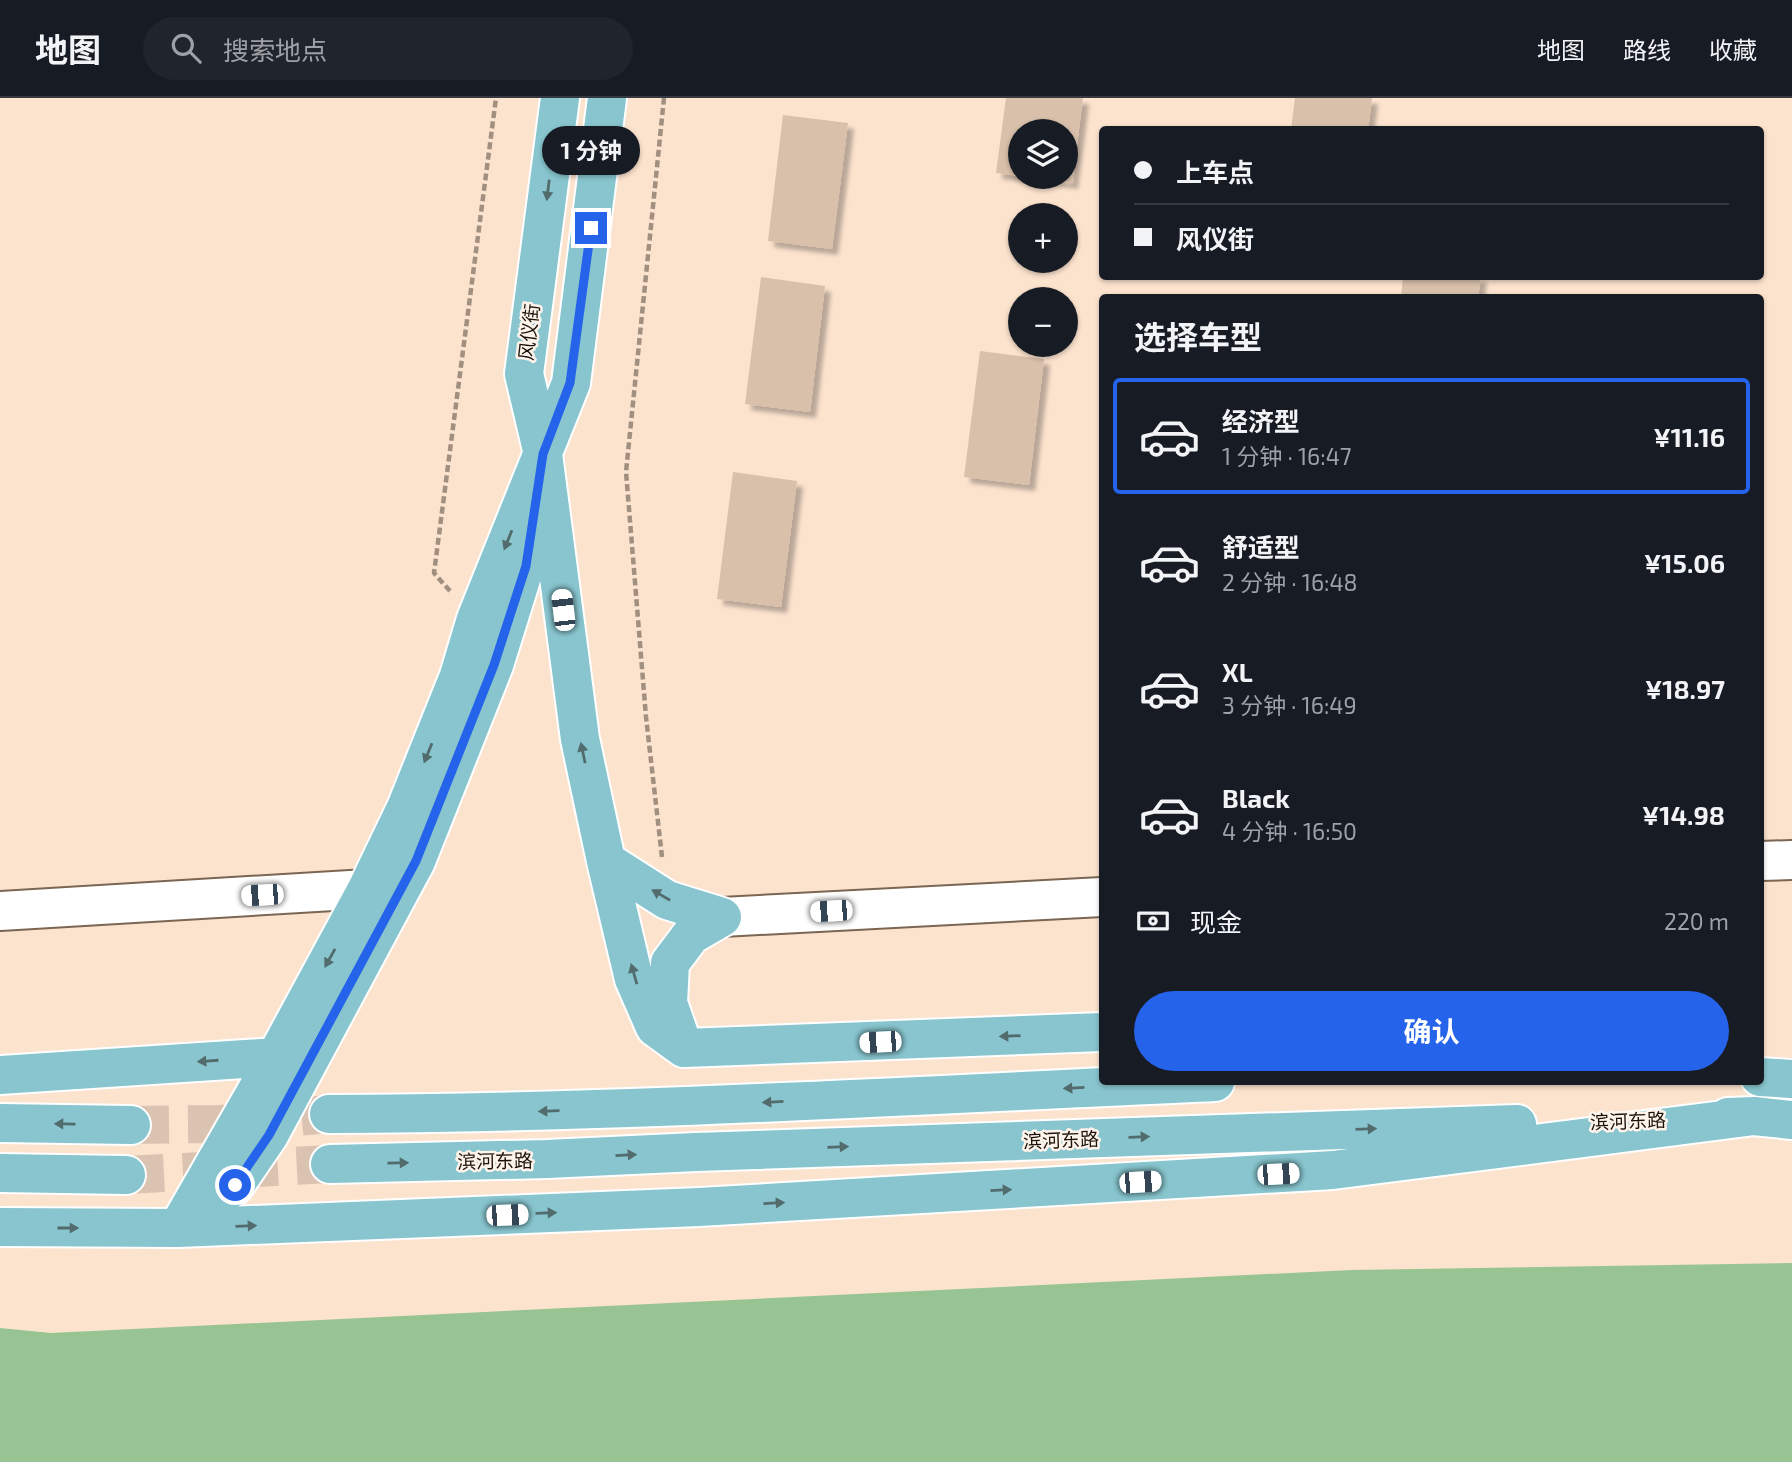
<!DOCTYPE html>
<html lang="zh">
<head>
<meta charset="utf-8">
<style>
	:root { --surface:#171b24; --page:#20242c; --text:#f1f3f6; --muted:#9ea1a6; --line:#363941; --accent:#2563eb }
	body { margin:0; font-family:"Exo 2","Noto Sans SC",sans-serif; background:var(--page); color:var(--text); height:100vh; display:flex; flex-direction:column; font-size:26px; white-space:nowrap }
	* { box-sizing:border-box; margin:0 }
	p { font-size:23px; color:var(--muted) }
	.icon { flex:none; width:38px; height:38px; fill:none; stroke:currentColor; stroke-width:2; stroke-linecap:round; stroke-linejoin:round }
	.map { position:relative; flex:1; overflow:hidden }
	.side { position:absolute; left:1099px; top:196px; width:665px; height:791px; display:flex; flex-direction:column; background:var(--surface); border-radius:7px; box-shadow:0 2px 5px #0004 }
	.side>* { flex:none }
	.banner { position:absolute; left:1099px; top:28px; width:665px; height:154px; border-radius:7px; box-shadow:0 2px 5px #0004; display:grid; align-content:center; height:154px; padding:0 35px; background:var(--surface) }
	.fabs { position:absolute; left:1008px; top:21px; display:grid; gap:14px }
	.fabs a { display:grid; place-items:center; width:70px; height:70px; border-radius:50%; background:var(--surface); box-shadow:0 2px 5px #0004; font-size:35px }
	.end { position:absolute; width:32px; height:32px; margin:-16px; border:9px solid #2563eb; background:#fff; box-shadow:0 0 0 4px #fff }
	.from { border-radius:50% }
	.bubble { position:absolute; height:49px; border-radius:24px; background:var(--surface); box-shadow:0 2px 5px #0004; font-size:23px; font-weight:700; line-height:49px; text-align:center }
	.car { position:absolute; width:21px; height:42px; margin:-21px -10px; border-radius:9px; box-shadow:0 0 5px 2px #0007; background:linear-gradient(#fff 24%,#345 0 40%,#fff 0 76%,#345 0 86%,#fff 0) }
	.banner b { display:flex; align-items:center; gap:24px; height:66px; font-size:26px }
	.banner b+b { border-top:2px solid var(--line) }
	.banner i { width:18px; height:18px; background:var(--text) }
	ul { padding:0; list-style:none }
	li { display:flex; align-items:center; gap:21px; height:116px; margin:0 14px 10px; padding:0 21px; border:4px solid transparent; border-radius:7px }
	li div { flex:1 }
	li b { display:block; font-size:26px }
	li em { font-style:normal; font-weight:700 }
	li.current { border-color:var(--accent) }
	li>.icon { width:63px; height:63px; stroke-width:1.5 }
	h2 { padding:0 35px; font-size:32px; line-height:84px }
	.pay { display:flex; align-items:center; gap:18px; height:77px; padding:0 35px; font-size:26px }
	.pay p { margin-inline-start:auto }
	.cta { display:flex; gap:14px; margin-top:auto; padding:14px 35px }
	.cta a { flex:1; height:80px; border-radius:42px; background:var(--accent); color:#fff; font-size:28px; font-weight:700; line-height:80px; text-align:center }
	header { display:flex; align-items:center; gap:42px; box-sizing:border-box; height:98px; padding:0 35px; background:var(--surface); border-bottom:2px solid var(--line) }
	header strong { font-size:33px }
	nav { display:flex; gap:38px; margin-inline-start:auto; font-size:24px }
	.search { width:490px; height:63px; background:var(--page); display:flex; align-items:center; gap:18px; box-sizing:border-box; padding:0 24px; border-radius:38px; color:var(--muted); font-size:26px }
	.map>svg:first-child { display:block }
	.green { fill:#97c492 }
	.building { fill:#d8c0ab; filter:url(#shadow) }
	.lines { fill:none; stroke-linecap:round; stroke-linejoin:round }
	.primary-tunnel { stroke:#dac4b1; stroke-width:38; stroke-dasharray:38 19; stroke-linecap:butt }
	.secondary-casing { stroke:#7b6653; stroke-width:42 }
	.primary-casing { stroke:#fff; stroke-width:42 }
	.path { stroke:#a18f7f; stroke-width:4.5; stroke-dasharray:7 3.5; stroke-linecap:butt }
	.secondary { stroke:#fff; stroke-width:38 }
	.primary { stroke:#88c5ce; stroke-width:38 }
	.oneway { fill:#526c6d }
	.route { stroke:#2563eb; stroke-width:9 }
	.labels { text-anchor:middle; stroke-width:5; stroke-linejoin:round; paint-order:stroke }
	.street-label { font-size:19px; fill:#1c140c; stroke:#fef4eb }
</style>
</head>
<body>
<header>
<strong>地图</strong>
<div class="search"><svg class="icon" aria-label="search" viewBox="0 0 24 24"><circle cx="10" cy="10" r="6"/><path d="M15 15l6 6"/></svg>搜索地点</div>
<nav><a>地图</a><a>路线</a><a>收藏</a></nav>
</header>
<div class="map">
<svg width="1792" height="1364" viewBox="0 0 1792 1364">
	<defs>
		<filter id="shadow"><feDropShadow dx="6" dy="6" stdDeviation="2" flood-color="#0004"/></filter>
	</defs>
	<rect width="100%" height="100%" fill="#fce3ce"/>
	<path class="green" d="M1792,1165v199h-1792v-134l51,5 1301,-63z"/>
	<path class="building" d="M1006,0h77l-11,85 -35,-5 29,-1v-46h-46v45l-24,-3z
		M1295,0h77l-4,32 -77,-1z
		M783,17l65,8 -16,126 -64,-8z
		M1403,178h78l-3,22h-77z
		M761,179l64,9 -15,126 -65,-8z
		M980,253l64,8 -15,126 -65,-8z
		M733,374l64,9 -16,126 -64,-8z"/>
	<g class="lines">
		<path class="primary-tunnel" d="M131,1027l89,-1 109,-10
			M126,1077l204,-11"/>
		<g class="secondary-casing">
			<path id="secondary" d="M1760,763l32,-1
				M0,813l367,-22
				M722,819l380,-20"/>
		</g>
		<g class="primary-casing">
			<path id="primary" d="M560,0l-36,276 19,80 37,285 26,122 28,118 21,48 29,21 418,-16
				M543,356l-18,112 -31,99 -78,196 -147,274 -34,50 -57,43 98,-171 91,-168 39,-81 53,-132 17,-57 95,-236 36,-285
				M606,763l61,39 55,17
				M681,942l-13,-37 2,-40 21,-28 31,-18
				M0,977l276,-18
				M1760,979l32,2
				M329,1016c296,-1 591,-19 886,-32
				M1728,1019l26,-1 38,4
				M0,1025l131,2
				M330,1066l217,-5 149,-7 821,-28
				M0,1075l126,2
				M0,1129l178,1 521,-21 634,-37 421,-54"/>
		</g>
		<path class="path" d="M450,493l-16,-18 62,-475
			M662,759l-16,-140 -20,-245 38,-374"/>
		<use href="#secondary" class="secondary"/>
		<use href="#primary" class="primary"/>
	</g>
	<defs><path id="oneway-solid" d="M-6-.8H1V-3.2L6.5 0L1 3.2V.8H-6Z" transform="scale(1.75)"/></defs>
	<g class="oneway">
		<use href="#oneway-solid" transform="translate(548 92) rotate(97)"/>
		<use href="#oneway-solid" transform="translate(508 442) rotate(112)"/>
		<use href="#oneway-solid" transform="translate(428 655) rotate(112)"/>
		<use href="#oneway-solid" transform="translate(583 655) rotate(-102)"/>
		<use href="#oneway-solid" transform="translate(661 797) rotate(-150)"/>
		<use href="#oneway-solid" transform="translate(330 860) rotate(119)"/>
		<use href="#oneway-solid" transform="translate(634 876) rotate(-106)"/>
		<use href="#oneway-solid" transform="translate(1010 938) rotate(178)"/>
		<use href="#oneway-solid" transform="translate(208 963) rotate(176)"/>
		<use href="#oneway-solid" transform="translate(1074 990) rotate(177)"/>
		<use href="#oneway-solid" transform="translate(773 1004) rotate(177)"/>
		<use href="#oneway-solid" transform="translate(549 1013) rotate(178)"/>
		<use href="#oneway-solid" transform="translate(65 1026) rotate(-179)"/>
		<use href="#oneway-solid" transform="translate(1366 1031) rotate(-2)"/>
		<use href="#oneway-solid" transform="translate(1139 1039) rotate(-2)"/>
		<use href="#oneway-solid" transform="translate(838 1049) rotate(-2)"/>
		<use href="#oneway-solid" transform="translate(626 1057) rotate(-3)"/>
		<use href="#oneway-solid" transform="translate(398 1065) rotate(-1)"/>
		<use href="#oneway-solid" transform="translate(1001 1092) rotate(-3)"/>
		<use href="#oneway-solid" transform="translate(774 1105) rotate(-3)"/>
		<use href="#oneway-solid" transform="translate(546 1115) rotate(-2)"/>
		<use href="#oneway-solid" transform="translate(246 1128) rotate(-2)"/>
		<use href="#oneway-solid" transform="translate(68 1130)"/>
	</g>
	<g class="lines">
		<path class="route" d="M235,1087l34,-50 147,-274 78,-196 32,-99 17,-112 27,-71 21,-155"/>
	</g>
	<g class="labels">
		<g class="street-label">
			<text transform="translate(529 234) rotate(-83)" y="7">风仪街</text>
			<text transform="translate(1628 1023) rotate(-2)" y="7">滨河东路</text>
			<text transform="translate(1061 1042) rotate(-2)" y="7">滨河东路</text>
			<text transform="translate(495 1063) rotate(-1)" y="7">滨河东路</text>
		</g>
	</g>
</svg>
<div class="fabs">
<a><svg class="icon" aria-label="layers" viewBox="0 0 24 24"><path d="M12 4l9 5-9 5-9-5zM3 14l9 5 9-5"/></svg></a>
<a>+</a>
<a>−</a>
</div>
<i class="end from" style="left:235px;top:1087px"></i>
<i class="end" style="left:591px;top:130px"></i>
<div class="bubble" style="left:542px;top:28px;width:98px">1 分钟</div>
<i class="car" style="left:563px;top:512px;rotate:353deg"></i>
<i class="car" style="left:262px;top:797px;rotate:267deg"></i>
<i class="car" style="left:831px;top:813px;rotate:267deg"></i>
<i class="car" style="left:880px;top:944px;rotate:267deg"></i>
<i class="car" style="left:1278px;top:1076px;rotate:87deg"></i>
<i class="car" style="left:1140px;top:1084px;rotate:86deg"></i>
<i class="car" style="left:507px;top:1117px;rotate:88deg"></i>
<div class="banner">
<b><i class="from"></i>上车点</b>
<b><i></i>风仪街</b>
</div>
<section class="side">
<h2>选择车型</h2>
<ul>
<li class="current"><svg class="icon" aria-label="car" viewBox="0 0 24 24"><path d="M5 17H2v-5l4-1 3-4h7l3 4 3 1v5h-3M9 17h6M6 11h13"/><circle cx="7" cy="17" r="2"/><circle cx="17" cy="17" r="2"/></svg><div><b>经济型</b><p>1 分钟 · 16:47</p></div><em>¥11.16</em></li>
<li><svg class="icon" aria-label="car" viewBox="0 0 24 24"><path d="M5 17H2v-5l4-1 3-4h7l3 4 3 1v5h-3M9 17h6M6 11h13"/><circle cx="7" cy="17" r="2"/><circle cx="17" cy="17" r="2"/></svg><div><b>舒适型</b><p>2 分钟 · 16:48</p></div><em>¥15.06</em></li>
<li><svg class="icon" aria-label="car" viewBox="0 0 24 24"><path d="M5 17H2v-5l4-1 3-4h7l3 4 3 1v5h-3M9 17h6M6 11h13"/><circle cx="7" cy="17" r="2"/><circle cx="17" cy="17" r="2"/></svg><div><b>XL</b><p>3 分钟 · 16:49</p></div><em>¥18.97</em></li>
<li><svg class="icon" aria-label="car" viewBox="0 0 24 24"><path d="M5 17H2v-5l4-1 3-4h7l3 4 3 1v5h-3M9 17h6M6 11h13"/><circle cx="7" cy="17" r="2"/><circle cx="17" cy="17" r="2"/></svg><div><b>Black</b><p>4 分钟 · 16:50</p></div><em>¥14.98</em></li>
</ul>
<div class="pay"><svg class="icon" aria-label="cash" viewBox="0 0 24 24"><path d="M3 7h18v10H3z"/><circle cx="12" cy="12" r="2"/></svg>现金<p>220 m</p></div>
<div class="cta"><a>确认</a></div>
</section>
</div>
</body>
</html>
